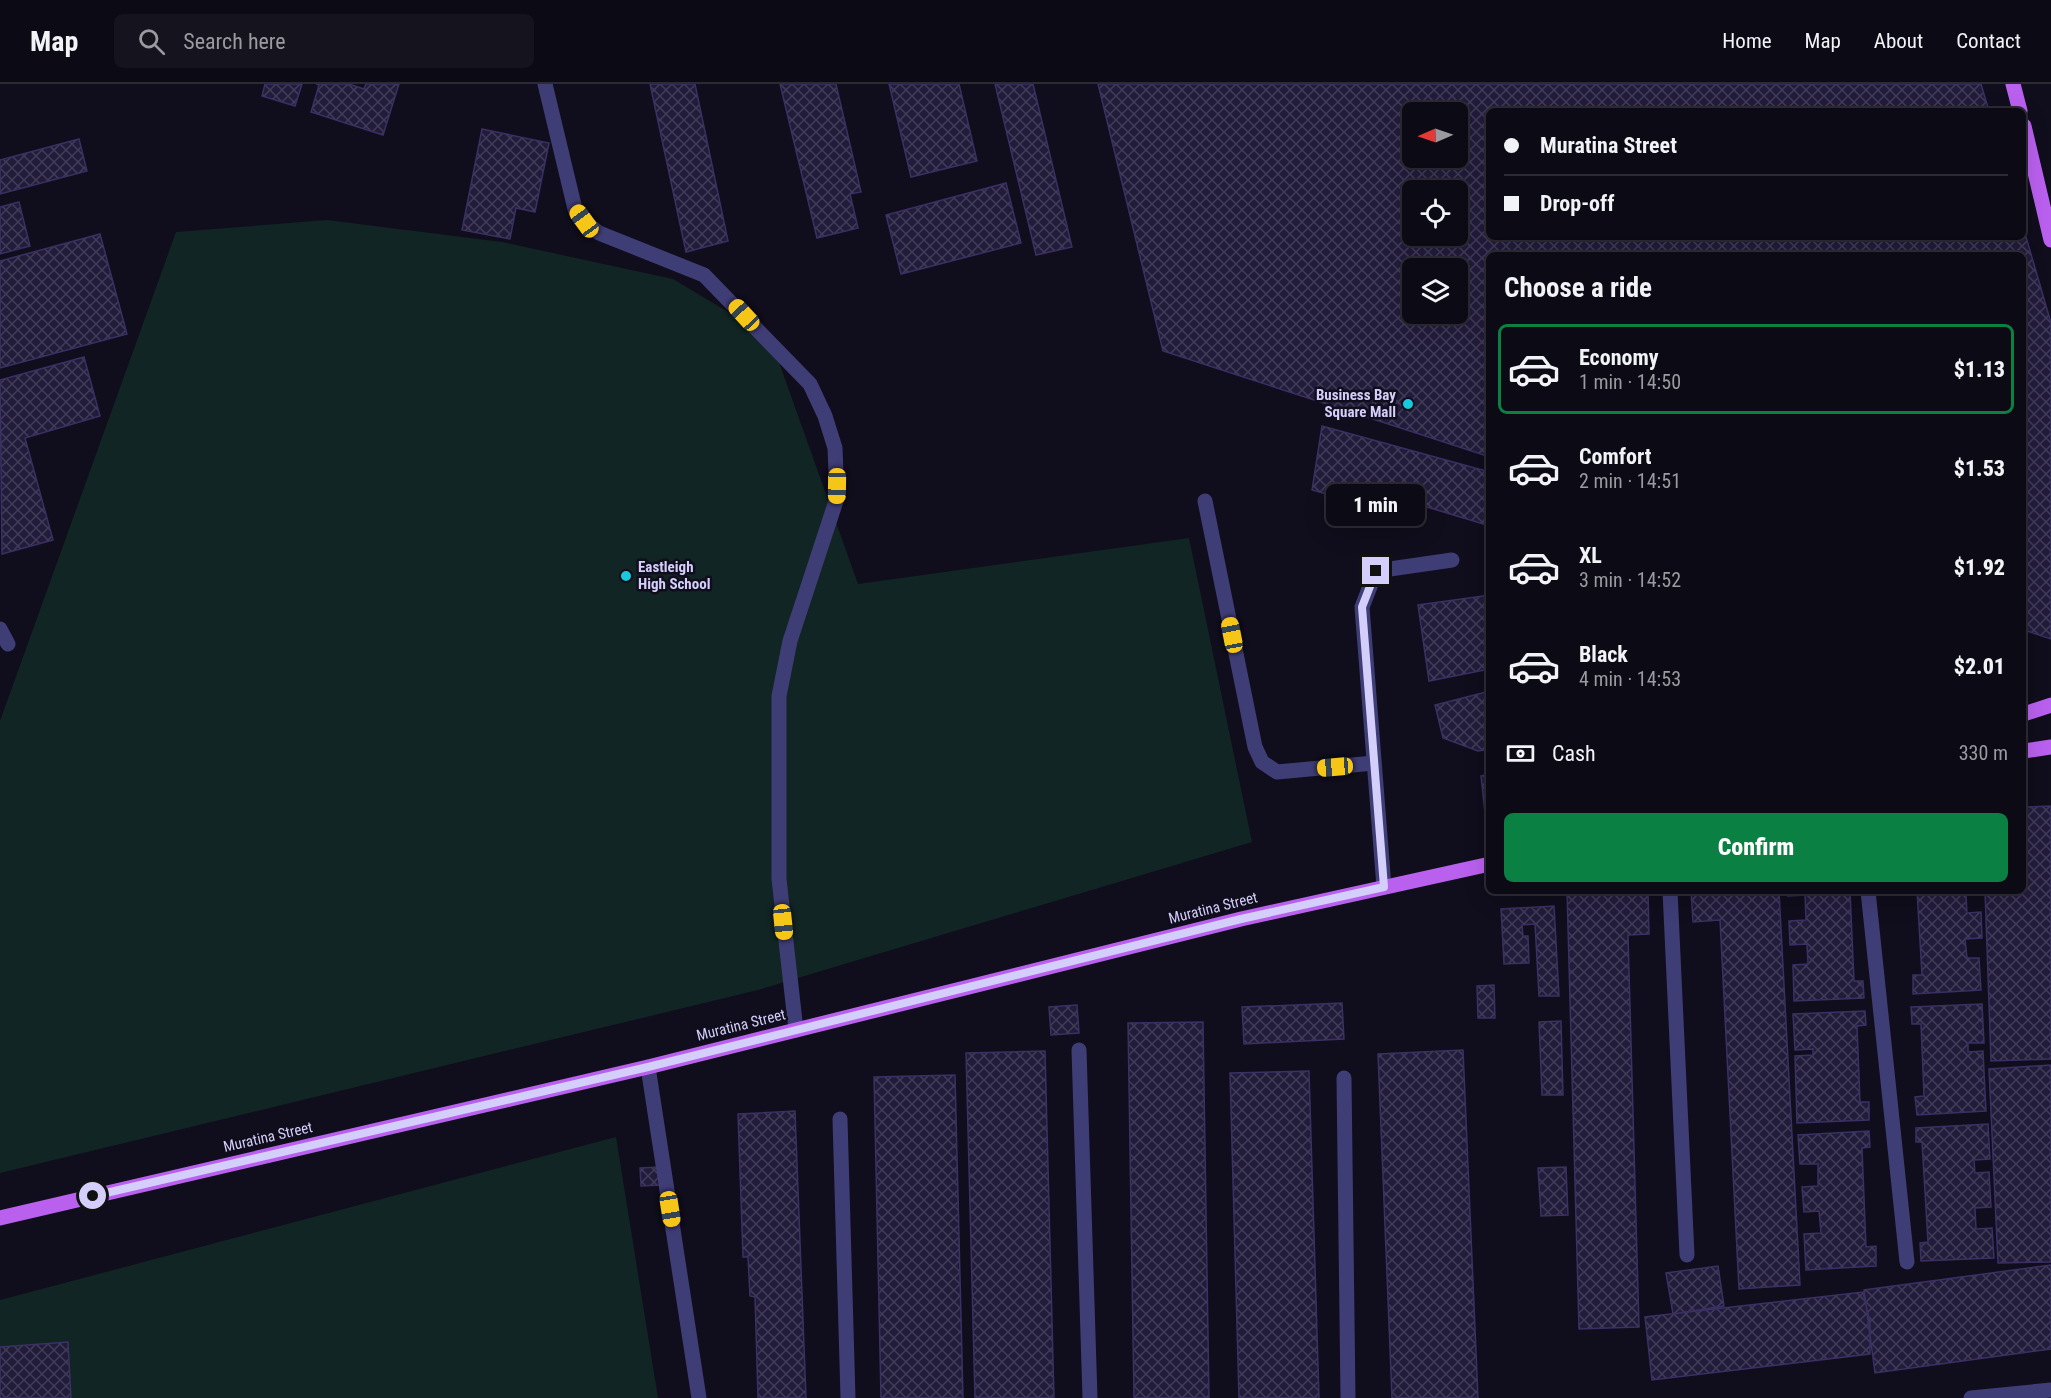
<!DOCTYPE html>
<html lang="en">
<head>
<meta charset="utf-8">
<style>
	:root { --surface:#0c0a15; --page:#15131e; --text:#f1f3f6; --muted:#9a9aa0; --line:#2c2b34; --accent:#0b8043 }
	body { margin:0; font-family:"Roboto Condensed",sans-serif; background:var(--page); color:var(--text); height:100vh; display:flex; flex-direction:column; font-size:22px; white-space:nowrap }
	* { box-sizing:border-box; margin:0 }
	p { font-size:20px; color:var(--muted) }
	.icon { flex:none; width:33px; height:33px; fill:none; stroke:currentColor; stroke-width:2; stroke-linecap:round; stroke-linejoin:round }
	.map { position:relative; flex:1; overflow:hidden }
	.panel { position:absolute; left:1486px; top:168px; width:540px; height:642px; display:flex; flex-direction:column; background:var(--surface); border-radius:9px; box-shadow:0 6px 24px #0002,0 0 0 2px var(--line) }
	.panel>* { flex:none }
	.hud { position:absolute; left:1486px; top:24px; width:540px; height:132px; border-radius:9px; box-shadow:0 6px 24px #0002,0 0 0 2px var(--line); display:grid; align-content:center; height:132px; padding:0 18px; background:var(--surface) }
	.needle { width:39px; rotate:268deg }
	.controls { position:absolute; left:1402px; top:18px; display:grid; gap:12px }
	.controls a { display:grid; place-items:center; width:66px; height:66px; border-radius:9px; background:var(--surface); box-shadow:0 6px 24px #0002,0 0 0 2px var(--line); font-size:30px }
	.end { position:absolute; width:27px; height:27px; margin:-14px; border:8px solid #d3cefa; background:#111; box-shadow:0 0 0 3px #111 }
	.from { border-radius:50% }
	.bubble { position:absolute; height:42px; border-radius:9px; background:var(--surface); box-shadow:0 6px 24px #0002,0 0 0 2px var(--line); font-size:20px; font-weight:800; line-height:42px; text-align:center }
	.car { position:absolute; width:18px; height:36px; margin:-18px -9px; border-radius:8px; box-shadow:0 0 4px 2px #0007; background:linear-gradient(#f5c518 24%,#345 0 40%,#f5c518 0 76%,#345 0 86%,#f5c518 0) }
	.hud b { display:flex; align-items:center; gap:21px; height:57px; font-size:22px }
	.hud b+b { border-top:2px solid var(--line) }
	.hud i { width:15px; height:15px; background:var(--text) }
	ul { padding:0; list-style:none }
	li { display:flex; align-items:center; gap:18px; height:90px; margin:0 12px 9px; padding:0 6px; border:3px solid transparent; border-radius:9px }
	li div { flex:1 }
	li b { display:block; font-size:22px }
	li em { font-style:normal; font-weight:800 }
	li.on { border-color:var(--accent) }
	li>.icon { width:54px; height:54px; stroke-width:1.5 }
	h2 { padding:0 18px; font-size:27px; line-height:72px }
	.pay { display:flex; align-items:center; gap:15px; height:66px; padding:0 18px; font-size:22px }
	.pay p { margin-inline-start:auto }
	.cta { display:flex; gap:12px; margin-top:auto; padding:12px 18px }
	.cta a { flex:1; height:69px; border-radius:9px; background:var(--accent); color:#fff; font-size:24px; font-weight:800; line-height:69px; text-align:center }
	header { display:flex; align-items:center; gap:36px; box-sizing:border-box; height:84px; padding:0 30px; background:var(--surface); border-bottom:2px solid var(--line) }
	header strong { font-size:28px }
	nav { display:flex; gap:33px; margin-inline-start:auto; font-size:21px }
	.search { width:420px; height:54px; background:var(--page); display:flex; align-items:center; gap:15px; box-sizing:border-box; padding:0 21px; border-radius:9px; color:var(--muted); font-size:22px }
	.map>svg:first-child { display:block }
	.park { fill:#112524 }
	.building { fill:url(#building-cross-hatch); stroke:#3a3064; stroke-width:1.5; fill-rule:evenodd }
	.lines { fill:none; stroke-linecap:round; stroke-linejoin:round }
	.minor { stroke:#3f3d76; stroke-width:15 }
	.major { stroke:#b960ee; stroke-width:15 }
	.route { stroke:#d3cefa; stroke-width:8 }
	.poi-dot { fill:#17c9dc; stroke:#100d1c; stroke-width:2 }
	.labels { text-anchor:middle; stroke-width:5; stroke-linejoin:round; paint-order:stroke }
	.poi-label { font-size:15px; font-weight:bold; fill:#d3cefa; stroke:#100d1c; text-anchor:end }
	.street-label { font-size:15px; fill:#d3cefa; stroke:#100d1c }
</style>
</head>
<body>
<header>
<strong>Map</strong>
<div class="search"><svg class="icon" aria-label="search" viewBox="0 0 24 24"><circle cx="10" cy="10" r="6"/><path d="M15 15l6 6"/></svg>Search here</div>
<nav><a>Home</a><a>Map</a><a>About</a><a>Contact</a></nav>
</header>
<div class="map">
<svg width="2051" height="1314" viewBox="0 0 2051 1314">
	<defs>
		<pattern id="building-cross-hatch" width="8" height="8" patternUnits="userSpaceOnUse" patternTransform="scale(1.5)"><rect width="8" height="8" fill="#221c3b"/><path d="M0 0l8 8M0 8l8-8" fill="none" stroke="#413c58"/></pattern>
	</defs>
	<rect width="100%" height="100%" fill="#100d1c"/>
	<path class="park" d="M327,136l175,22 171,37 97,58 88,247 331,-46 63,304 -494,148 -758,183v-452l176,-489z
		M616,1053l42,261h-658v-98z"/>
	<path class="building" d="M265,0h37l-7,22 -33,-10z
		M316,0h33l15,5 2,-5h33l-16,51 -72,-23 8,-27z
		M650,0h45l33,157 -42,11z
		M780,0h56l25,108 -11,2 8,34 -41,10z
		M889,0h70l18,77 -66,16z
		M995,0h38l39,163 -36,8z
		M1098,0h883l8,27h-499v126h534v-7l27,93v316l-27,-9v-375h-534v202l-327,-106zM1413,28h45v46h-45zM1413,106h45v46h-45zM1413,184h45v46h-45z
		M482,45l67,14 -14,69 -19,-4 -6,31 -48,-9z
		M79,55l8,32 -87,23v-34z
		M1006,99l15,60 -120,31 -15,-59z
		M19,118l11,44 -30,8v-47z
		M100,150l27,100 -127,34v-107z
		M84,273l16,59 -75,22 28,102 -51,14 -2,-174z
		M1322,342l168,46v54l-93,-28 -3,15 -82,-23z
		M1490,511v74l-61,12 -11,-76z
		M1490,607v58l-12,2 -35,-13 -8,-33z
		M1490,690v42l-5,-4 -4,-36z
		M2051,722v253l-60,2 -6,-170h39v-84z
		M1567,807h81l1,43 -21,1 11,392 -60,2z
		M1691,807h88l21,394 -61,4 -19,-369 -27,2z
		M1788,807h62l4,90h9l1,17 -70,3 -1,-36 15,-1 -1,-20 -17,1 -1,-24 17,-1 -1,-25 -17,1z
		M1917,807h64v3l-15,1 1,18 14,-1 1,26 -17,1 2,19h12l2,32 -68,4v-19h9z
		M1554,822l5,90h-20l-4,-72 -13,1 1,11h5l1,27 -25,1 -3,-55z
		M1494,901l1,33h-17l-1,-32z
		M1342,919l2,36 -100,5 -2,-37z
		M1982,920l2,39h-16v9l15,-1 3,60 -69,4 -2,-18 9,-1 -3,-72h-9l-1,-17z
		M1077,921l2,28 -28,2 -2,-28z
		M1865,927l1,14 -9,1 3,76h9v18l-72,3 -2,-67 18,-1v-6l-18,1 -2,-36z
		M1561,937l2,74h-21l-3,-73z
		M1203,938l6,376h-75l-6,-375z
		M1463,966l15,348h-86l-14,-344z
		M1045,967l9,347h-79l-9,-345z
		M2051,981v197l-53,1 -9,-194z
		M1309,987l10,327h-80l-9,-325z
		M955,991l8,323h-82l-7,-321z
		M795,1027l11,287h-48l-3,-101 -5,-1 -2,-39h-5l-5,-143z
		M1988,1040l2,35 -16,1 1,13 14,-1 2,35 -16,1 1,21 16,-1 2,30 -73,3 -1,-18 8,-1 -6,-100h-6v-14z
		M1869,1047l1,16 -8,1 4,99 10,-1v20l-70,4 -2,-36 17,-1 -2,-22 -15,1 -2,-25 16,-1v-22h-18l-2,-29z
		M659,1083l1,18 -19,1 -1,-18z
		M1566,1083l2,48 -27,1 -3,-48z
		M2051,1181v84l-176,24 -11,-83z
		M1718,1182l6,40 -51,8 -7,-41z
		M1863,1208l7,31v31l-218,26 -7,-63z
		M68,1258l3,56h-71v-51z"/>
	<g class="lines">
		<path class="minor" d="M545,0l30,125 9,12 15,12 105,42 106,109 15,32 10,32 2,50 -47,143 -11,55v183l17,151
			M1205,417l50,246 7,15 15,10 97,-9
			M0,545l8,15
			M1384,803l-22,-280 14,-36 76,-11
			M1670,807l17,364
			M1868,807l39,371
			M1079,966l11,348
			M648,983l51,331
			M1344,994l4,320
			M840,1035l8,279
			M1971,1314l80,-8"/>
		<path class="major" d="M2013,0l7,27
			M2024,42l27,114
			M2024,630l27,-9
			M2024,667l27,-4
			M0,1134l648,-151 593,-148 249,-55"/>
	</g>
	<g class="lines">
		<path class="route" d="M93,1112l555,-129 593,-148 143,-32 -22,-280 14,-36"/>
	</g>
	<g class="poi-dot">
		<circle cx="1408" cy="320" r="6"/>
		<circle cx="626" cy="492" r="6"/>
	</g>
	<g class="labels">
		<g class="poi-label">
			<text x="1396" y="316">Business Bay<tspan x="1396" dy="17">Square Mall</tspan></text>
			<text x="638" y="488" text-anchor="start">Eastleigh<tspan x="638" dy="17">High School</tspan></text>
		</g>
		<g class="street-label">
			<text transform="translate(1213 824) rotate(-14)" y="5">Muratina Street</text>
			<text transform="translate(741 941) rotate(-14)" y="5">Muratina Street</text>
			<text transform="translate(268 1053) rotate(-13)" y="5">Muratina Street</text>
		</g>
	</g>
</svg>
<div class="controls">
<a><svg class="needle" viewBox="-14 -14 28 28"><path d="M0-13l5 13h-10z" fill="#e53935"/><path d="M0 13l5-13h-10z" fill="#9a9aa0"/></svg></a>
<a><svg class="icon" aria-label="locate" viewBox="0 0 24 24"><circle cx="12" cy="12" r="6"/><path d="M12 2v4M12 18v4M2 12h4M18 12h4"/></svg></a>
<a><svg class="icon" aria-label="layers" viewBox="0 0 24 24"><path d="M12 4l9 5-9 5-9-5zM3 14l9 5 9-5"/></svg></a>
</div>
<i class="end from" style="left:93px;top:1112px"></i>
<i class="end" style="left:1376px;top:487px"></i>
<div class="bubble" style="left:1326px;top:400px;width:99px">1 min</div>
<i class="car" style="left:584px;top:137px;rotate:324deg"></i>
<i class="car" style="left:744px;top:231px;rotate:317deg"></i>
<i class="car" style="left:837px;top:402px;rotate:181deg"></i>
<i class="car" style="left:1232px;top:551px;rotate:349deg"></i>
<i class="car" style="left:1335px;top:683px;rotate:265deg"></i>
<i class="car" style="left:783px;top:838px;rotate:174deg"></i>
<i class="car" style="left:670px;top:1125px;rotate:171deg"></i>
<div class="hud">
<b><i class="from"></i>Muratina Street</b>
<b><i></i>Drop-off</b>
</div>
<section class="panel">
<h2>Choose a ride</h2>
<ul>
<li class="on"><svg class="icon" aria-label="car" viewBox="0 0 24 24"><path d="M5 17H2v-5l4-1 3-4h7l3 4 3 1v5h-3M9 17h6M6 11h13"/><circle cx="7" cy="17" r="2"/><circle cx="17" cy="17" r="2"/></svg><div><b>Economy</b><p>1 min · 14:50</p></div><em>$1.13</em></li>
<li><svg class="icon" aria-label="car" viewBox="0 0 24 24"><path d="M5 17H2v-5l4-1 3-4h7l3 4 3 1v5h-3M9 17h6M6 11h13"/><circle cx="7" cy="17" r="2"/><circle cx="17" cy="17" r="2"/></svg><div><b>Comfort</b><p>2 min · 14:51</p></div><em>$1.53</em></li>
<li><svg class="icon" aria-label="car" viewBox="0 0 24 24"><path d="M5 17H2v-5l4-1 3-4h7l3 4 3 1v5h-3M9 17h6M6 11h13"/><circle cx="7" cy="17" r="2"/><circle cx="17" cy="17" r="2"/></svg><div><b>XL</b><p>3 min · 14:52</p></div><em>$1.92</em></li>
<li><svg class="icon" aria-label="car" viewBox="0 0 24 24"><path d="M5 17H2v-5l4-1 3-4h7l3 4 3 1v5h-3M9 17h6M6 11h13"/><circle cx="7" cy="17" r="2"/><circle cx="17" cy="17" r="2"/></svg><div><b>Black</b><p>4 min · 14:53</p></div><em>$2.01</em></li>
</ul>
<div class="pay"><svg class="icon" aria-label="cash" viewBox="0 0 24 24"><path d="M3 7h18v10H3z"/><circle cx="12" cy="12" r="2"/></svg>Cash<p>330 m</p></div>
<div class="cta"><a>Confirm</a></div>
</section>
</div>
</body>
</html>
